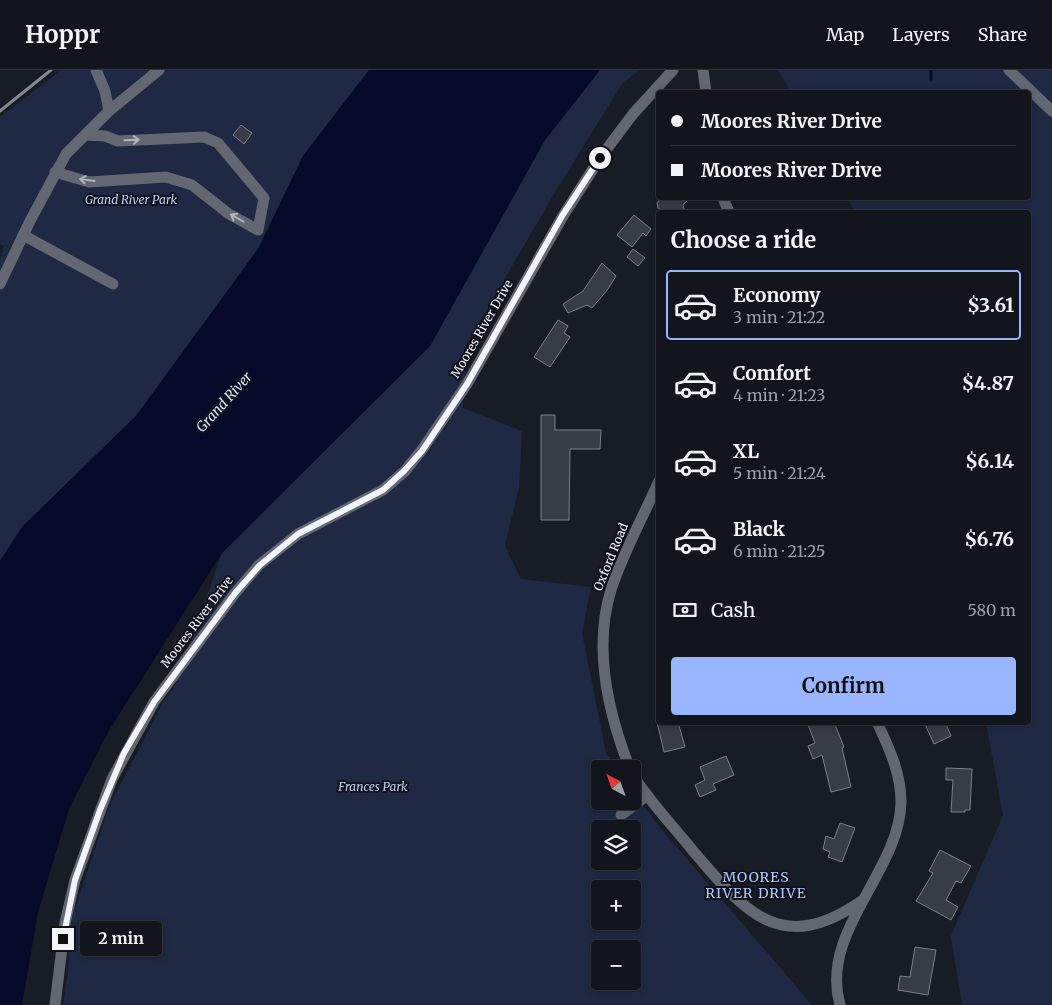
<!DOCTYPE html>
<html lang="en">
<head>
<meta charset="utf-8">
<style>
	:root { --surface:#12151c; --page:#1f2229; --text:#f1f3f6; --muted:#9c9fa3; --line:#31343b; --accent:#99b5fd }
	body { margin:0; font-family:Merriweather,serif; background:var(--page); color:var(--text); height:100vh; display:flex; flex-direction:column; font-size:19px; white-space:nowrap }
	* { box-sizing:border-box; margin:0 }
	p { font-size:16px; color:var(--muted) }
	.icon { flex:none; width:28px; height:28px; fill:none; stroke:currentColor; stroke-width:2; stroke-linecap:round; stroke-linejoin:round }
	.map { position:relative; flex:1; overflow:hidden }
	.details { position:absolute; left:656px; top:140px; width:375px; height:515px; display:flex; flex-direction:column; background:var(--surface); border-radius:5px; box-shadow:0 2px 8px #0003,0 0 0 1px var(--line) }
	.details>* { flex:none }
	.hud { position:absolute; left:656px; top:20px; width:375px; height:110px; border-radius:5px; box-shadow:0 2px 8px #0003,0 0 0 1px var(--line); display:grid; align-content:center; height:110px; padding:0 15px; background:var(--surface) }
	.needle { width:32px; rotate:319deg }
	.tools { position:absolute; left:591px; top:690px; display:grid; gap:10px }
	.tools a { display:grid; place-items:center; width:50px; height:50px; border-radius:5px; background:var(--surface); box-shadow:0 2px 8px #0003,0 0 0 1px var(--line); font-size:25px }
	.end { position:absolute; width:22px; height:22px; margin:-11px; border:6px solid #f2f4fb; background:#111; box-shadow:0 0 0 2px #111 }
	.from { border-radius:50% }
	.bubble { position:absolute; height:35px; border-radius:5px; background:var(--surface); box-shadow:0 2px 8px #0003,0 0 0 1px var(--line); font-size:16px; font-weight:700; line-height:35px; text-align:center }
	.hud b { display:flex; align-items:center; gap:18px; height:48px; font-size:19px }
	.hud b+b { border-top:1px solid var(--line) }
	.hud i { width:12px; height:12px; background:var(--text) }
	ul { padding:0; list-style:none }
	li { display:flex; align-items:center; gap:15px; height:70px; margin:0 10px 8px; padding:0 5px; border:2px solid transparent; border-radius:5px }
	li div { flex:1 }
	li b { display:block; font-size:19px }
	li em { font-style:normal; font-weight:700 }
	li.current { border-color:var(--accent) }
	li>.icon { width:45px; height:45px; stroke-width:1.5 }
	h2 { padding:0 15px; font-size:22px; line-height:60px }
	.pay { display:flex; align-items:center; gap:12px; height:55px; padding:0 15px; font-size:19px }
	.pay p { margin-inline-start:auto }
	.primary-button { display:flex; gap:10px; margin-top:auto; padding:10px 15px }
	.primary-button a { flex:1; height:58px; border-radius:5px; background:var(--accent); color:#111; font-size:20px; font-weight:700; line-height:58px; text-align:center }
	header { display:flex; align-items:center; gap:30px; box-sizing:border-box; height:70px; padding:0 25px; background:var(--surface); border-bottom:1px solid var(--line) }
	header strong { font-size:24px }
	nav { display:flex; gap:28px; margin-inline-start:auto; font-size:18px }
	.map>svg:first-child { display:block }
	.green { fill:#1f2943; fill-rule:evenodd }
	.water { fill:#040a27 }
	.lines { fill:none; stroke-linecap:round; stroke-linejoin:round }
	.stream { stroke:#040a27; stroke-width:3 }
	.building { fill:#383c46; stroke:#7a7f8a }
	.minor { stroke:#626772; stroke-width:11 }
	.rail { stroke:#858890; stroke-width:3 }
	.oneway { stroke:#b1b5bd }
	.route { stroke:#f2f4fb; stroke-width:6 }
	.labels { text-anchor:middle; stroke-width:4; stroke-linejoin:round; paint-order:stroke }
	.park-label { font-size:12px; font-style:italic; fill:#bfcef4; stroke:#10131b }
	.street-label { font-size:12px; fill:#f2f4fb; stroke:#10131b }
	.water-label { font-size:14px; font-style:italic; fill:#d5e0f9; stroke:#10131b }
	.neighbourhood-label { font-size:14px; letter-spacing:1px; fill:#afc5fb; stroke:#10131b }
</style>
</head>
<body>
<header>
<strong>Hoppr</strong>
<nav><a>Map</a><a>Layers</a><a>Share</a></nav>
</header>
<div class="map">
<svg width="1052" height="935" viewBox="0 0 1052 935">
	<rect width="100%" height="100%" fill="#181c25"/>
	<path class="green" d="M61,0h308l-66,86 -45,93 -122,167 -114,111 -22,34v-302l4,-13 -4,-2v-127z
		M600,0h39l-17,14 -65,105 -91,156 -3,63 59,23 -3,56 -14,59 16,33 70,8 -9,46 24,120 11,16h-17v32h32l1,-11 24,34 155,181h-749l5,-35 2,-47 39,-116 53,-103 13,-18 47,-133 208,-207 115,-206zM600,759h32v32h-32zM600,819h32v32h-32zM600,879h32v32h-32z
		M778,0h274v935h-90l-11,-69 52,-121 -17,-92 43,-1v-510h-174l-8,-14h182v-106h-238z"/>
	<path class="water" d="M369,0h231l-55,70 -115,206 -208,207 -114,179 -39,77 -31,103 -16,93h-22v-444l22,-34 114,-111 122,-167 45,-93z"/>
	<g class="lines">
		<path class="stream" d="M931,9v-9"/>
	</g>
	<path class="building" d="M241,55l11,8 -8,11 -11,-9z
		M661,128h29l-7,7 2,7h-21l-6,-4 -1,-5z
		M634,145l17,14 -5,7 -3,-3 -11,14 -15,-12z
		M633,179l12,9 -7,8 -11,-9z
		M602,193l14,13 -8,13 -16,19 -5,-3 -19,8 -5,-9 20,-13z
		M558,250l10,6 -4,7 6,4 -20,30 -16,-10z
		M541,345h14v15h46l-1,19h-30l-1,71h-28z
		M657,652h21l7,25 -21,5z
		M807,652h27l10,25 -2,1 9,39 -20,5 -9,-37 -9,4 -5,-13 7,-3z
		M924,652h21l6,14 -17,8z
		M726,686l8,19 -21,9 3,6 -16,7 -5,-12 10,-5 -5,-13z
		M946,698l26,1 -2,41h-5v2h-14l2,-32h-7z
		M840,753l15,5 -13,34 -14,-5 2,-5 -7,-3 3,-13 8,3z
		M940,780l31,16 -10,17 -5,-2 -10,19 12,7 -7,13 -35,-19 17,-28 -4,-2z
		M915,877l21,3 -8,45 -30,-5 2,-14 10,1z"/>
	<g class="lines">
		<path class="minor" d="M96,0l9,21 4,20
			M703,0l3,22
			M1009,0l43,41
			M55,102l34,10 77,-5 26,8 37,29 29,16 6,-32 -46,-55 -14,-6 -86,4 -13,-5 -20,-1
			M723,128l6,14
			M23,165l90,49
			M0,214l30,-63 36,-67 43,-43 50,-41
			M630,699c-22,-56 -37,-121 -19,-179 12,-37 32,-73 48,-109
			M632,704c18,28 41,52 62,78 52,61 88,105 169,48
			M621,745l25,-19
			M55,935l10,-82 10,-43 37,-101 42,-77 82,-110 23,-27 39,-31 85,-44 22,-19 16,-20 46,-67 96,-168 37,-58 33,-44 40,-44
			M840,935c-21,-74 60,-133 61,-203 0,-29 -12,-54 -24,-80"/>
		<path class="rail" d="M0,41l51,-41"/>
	</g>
	<defs><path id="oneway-shaft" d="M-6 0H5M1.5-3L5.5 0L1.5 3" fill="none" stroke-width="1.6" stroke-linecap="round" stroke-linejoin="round" transform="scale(1.25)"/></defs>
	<g class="oneway">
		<use href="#oneway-shaft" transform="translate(132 70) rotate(-2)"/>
		<use href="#oneway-shaft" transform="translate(87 110) rotate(-172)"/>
		<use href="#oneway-shaft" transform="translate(237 148) rotate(-151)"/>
	</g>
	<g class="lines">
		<path class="route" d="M63,869l12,-59 25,-70 24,-57 30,-51 82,-110 24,-27 38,-31 85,-44 21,-19 18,-20 45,-67 95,-168 38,-58"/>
	</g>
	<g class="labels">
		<g class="park-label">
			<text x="131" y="134">Grand River Park</text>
			<text x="373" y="721">Frances Park</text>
		</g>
		<g class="street-label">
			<text transform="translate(482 259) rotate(-60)" y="4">Moores River Drive</text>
			<text transform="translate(611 487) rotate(-68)" y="4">Oxford Road</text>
			<text transform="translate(197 552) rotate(-53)" y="4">Moores River Drive</text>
		</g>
		<g class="water-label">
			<text transform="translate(224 332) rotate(-48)" y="5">Grand River</text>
		</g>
		<g class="neighbourhood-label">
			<text x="756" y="812">MOORES<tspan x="756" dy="16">RIVER DRIVE</tspan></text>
		</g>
	</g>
</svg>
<div class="tools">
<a><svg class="needle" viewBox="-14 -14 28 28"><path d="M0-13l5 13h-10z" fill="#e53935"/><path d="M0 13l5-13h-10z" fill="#9c9fa3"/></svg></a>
<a><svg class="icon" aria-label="layers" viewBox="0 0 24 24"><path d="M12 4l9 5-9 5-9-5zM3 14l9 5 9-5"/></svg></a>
<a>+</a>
<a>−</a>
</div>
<i class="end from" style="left:600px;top:88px"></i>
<i class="end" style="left:63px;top:869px"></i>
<div class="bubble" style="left:80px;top:851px;width:82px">2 min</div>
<div class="hud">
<b><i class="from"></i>Moores River Drive</b>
<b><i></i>Moores River Drive</b>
</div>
<section class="details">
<h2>Choose a ride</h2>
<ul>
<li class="current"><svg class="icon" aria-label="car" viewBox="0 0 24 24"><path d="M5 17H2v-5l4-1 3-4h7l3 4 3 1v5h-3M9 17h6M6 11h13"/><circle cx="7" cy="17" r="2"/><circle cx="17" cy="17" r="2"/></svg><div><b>Economy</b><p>3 min · 21:22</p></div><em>$3.61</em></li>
<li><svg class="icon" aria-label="car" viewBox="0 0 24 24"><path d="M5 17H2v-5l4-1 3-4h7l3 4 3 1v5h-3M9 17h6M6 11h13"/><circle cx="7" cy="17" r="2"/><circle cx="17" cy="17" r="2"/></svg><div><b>Comfort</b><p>4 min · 21:23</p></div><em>$4.87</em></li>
<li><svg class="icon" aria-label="car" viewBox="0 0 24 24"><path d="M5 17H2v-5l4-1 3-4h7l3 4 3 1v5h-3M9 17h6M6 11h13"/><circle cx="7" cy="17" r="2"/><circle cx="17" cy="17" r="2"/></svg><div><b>XL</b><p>5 min · 21:24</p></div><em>$6.14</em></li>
<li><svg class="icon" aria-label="car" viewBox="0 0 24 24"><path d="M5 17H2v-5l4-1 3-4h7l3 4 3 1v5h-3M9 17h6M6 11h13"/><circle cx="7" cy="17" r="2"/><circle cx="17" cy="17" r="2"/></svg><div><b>Black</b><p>6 min · 21:25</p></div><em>$6.76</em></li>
</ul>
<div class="pay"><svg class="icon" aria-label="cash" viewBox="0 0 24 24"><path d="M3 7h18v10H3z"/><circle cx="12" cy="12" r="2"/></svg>Cash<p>580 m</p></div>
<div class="primary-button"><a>Confirm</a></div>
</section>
</div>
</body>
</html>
